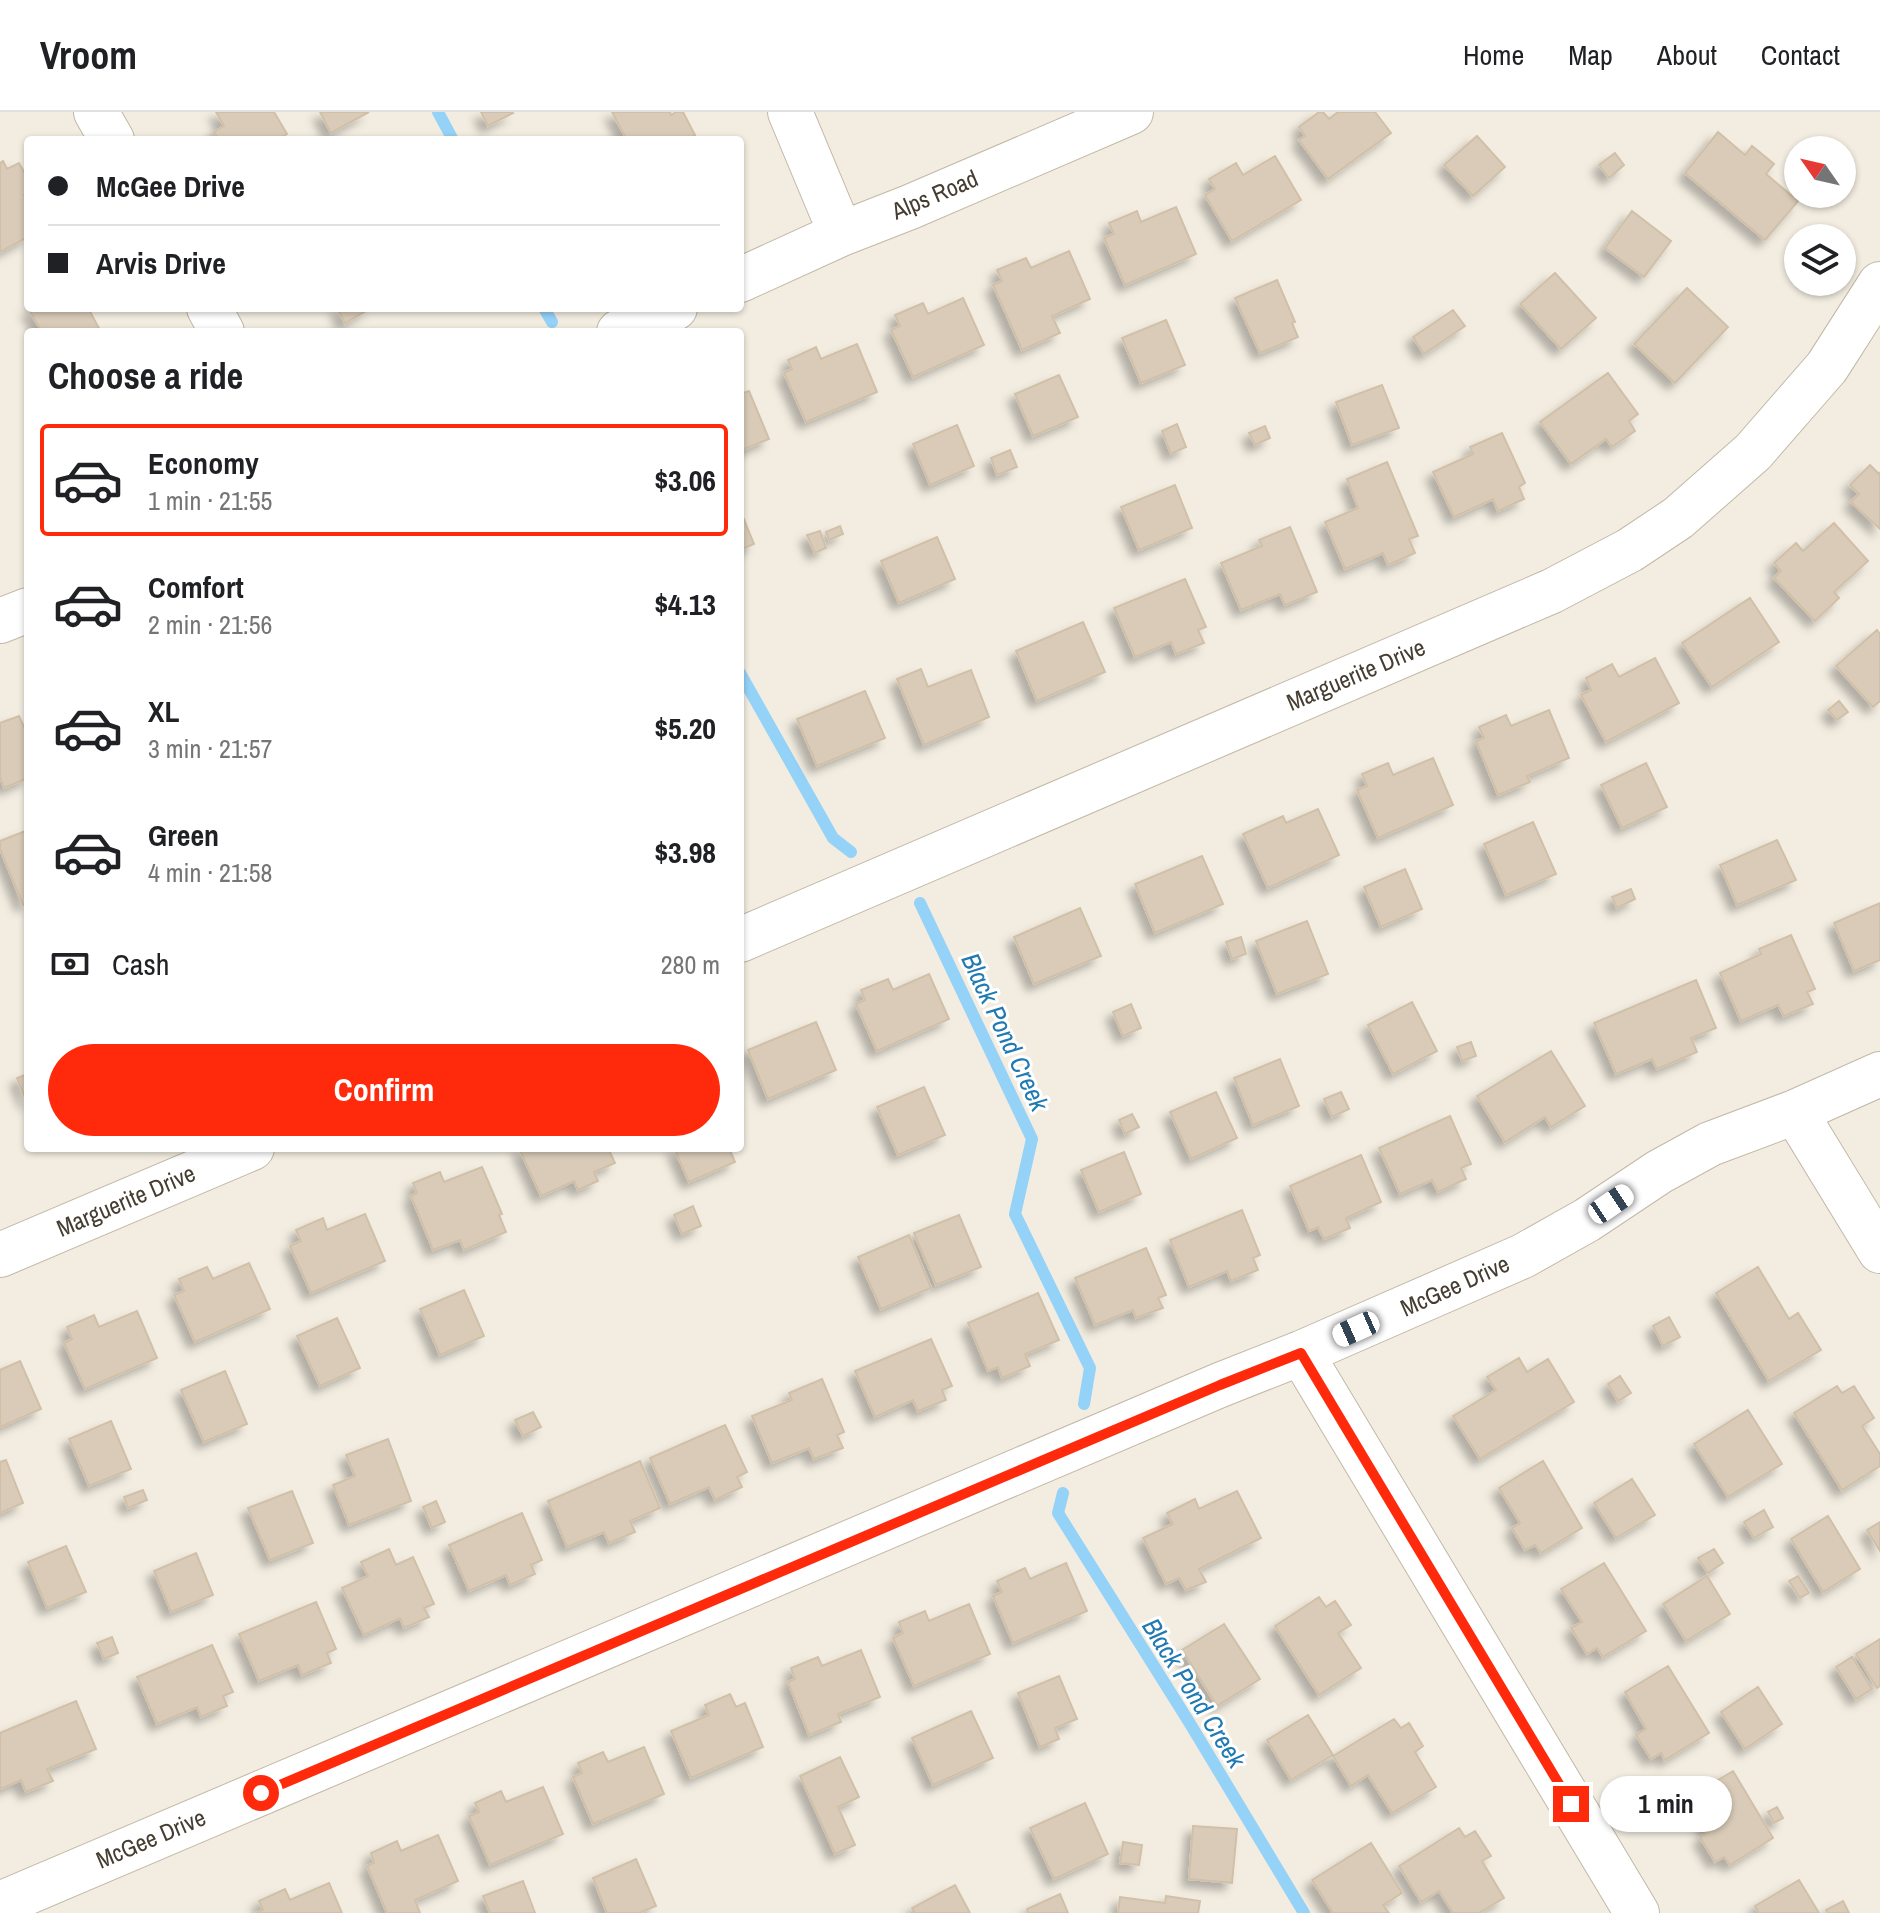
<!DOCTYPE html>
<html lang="en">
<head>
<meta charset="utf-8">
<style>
	:root { --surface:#fff; --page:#f2f2f2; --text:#202124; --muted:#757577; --line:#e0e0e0; --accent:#ff2a0c }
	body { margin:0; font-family:"Archivo Narrow",sans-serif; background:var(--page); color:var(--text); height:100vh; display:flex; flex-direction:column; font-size:30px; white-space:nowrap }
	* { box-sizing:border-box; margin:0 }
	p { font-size:26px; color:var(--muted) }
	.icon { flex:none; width:44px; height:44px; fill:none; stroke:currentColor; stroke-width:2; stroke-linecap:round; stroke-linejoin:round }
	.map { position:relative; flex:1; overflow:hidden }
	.drawer { position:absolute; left:24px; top:216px; width:720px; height:824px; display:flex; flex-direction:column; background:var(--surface); border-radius:8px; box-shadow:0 2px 6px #0004 }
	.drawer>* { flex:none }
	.banner { position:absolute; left:24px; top:24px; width:720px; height:176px; border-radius:8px; box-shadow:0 2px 6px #0004; display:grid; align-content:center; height:176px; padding:0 24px; background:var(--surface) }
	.needle { width:52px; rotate:304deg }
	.tools { position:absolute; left:1784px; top:24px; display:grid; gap:16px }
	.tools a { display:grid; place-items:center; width:72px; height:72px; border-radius:50%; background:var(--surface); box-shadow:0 2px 6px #0004; font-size:40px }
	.end { position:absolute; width:36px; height:36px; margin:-18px; border:10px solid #ff2a0c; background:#fff; box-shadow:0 0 0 4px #fff }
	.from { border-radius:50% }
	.bubble { position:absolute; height:56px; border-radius:28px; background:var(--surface); box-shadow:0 2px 6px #0004; font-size:26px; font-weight:800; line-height:56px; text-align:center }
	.car { position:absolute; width:24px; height:48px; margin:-24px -12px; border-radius:10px; box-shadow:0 0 6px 2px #0007; background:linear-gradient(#fff 24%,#345 0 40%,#fff 0 76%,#345 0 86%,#fff 0) }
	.banner b { display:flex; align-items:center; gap:28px; height:76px; font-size:30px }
	.banner b+b { border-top:2px solid var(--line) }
	.banner i { width:20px; height:20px; background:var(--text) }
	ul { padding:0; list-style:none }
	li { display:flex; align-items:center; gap:24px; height:112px; margin:0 16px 12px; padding:0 8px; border:4px solid transparent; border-radius:8px }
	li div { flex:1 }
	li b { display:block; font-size:30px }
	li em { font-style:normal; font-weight:800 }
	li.current { border-color:var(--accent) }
	li>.icon { width:72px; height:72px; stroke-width:1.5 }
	h2 { padding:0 24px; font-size:36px; line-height:96px }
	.pay { display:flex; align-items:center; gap:20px; height:88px; padding:0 24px; font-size:30px }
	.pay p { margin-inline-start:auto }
	.primary-button { display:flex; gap:16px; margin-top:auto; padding:16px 24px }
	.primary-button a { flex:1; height:92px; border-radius:48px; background:var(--accent); color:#fff; font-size:32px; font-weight:800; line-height:92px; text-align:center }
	header { display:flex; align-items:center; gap:48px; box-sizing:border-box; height:112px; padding:0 40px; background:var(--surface); border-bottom:2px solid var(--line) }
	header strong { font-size:38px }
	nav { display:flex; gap:44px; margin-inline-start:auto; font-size:28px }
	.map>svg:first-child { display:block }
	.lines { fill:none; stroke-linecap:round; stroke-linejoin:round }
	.stream { stroke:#95d2f8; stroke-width:12 }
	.building { fill:#d9cbb8; stroke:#d1c0a8; stroke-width:2; filter:url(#shadow) }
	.street-casing { stroke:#c2b8a6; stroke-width:46 }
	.street { stroke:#fff; stroke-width:44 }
	.route { stroke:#ff2a0c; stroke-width:10 }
	.labels { text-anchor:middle; stroke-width:6; stroke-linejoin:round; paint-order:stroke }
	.street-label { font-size:24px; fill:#453d31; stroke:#fff }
	.water-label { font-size:26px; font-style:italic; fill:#1f79b2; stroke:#fff }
</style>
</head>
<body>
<header>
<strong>Vroom</strong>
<nav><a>Home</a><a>Map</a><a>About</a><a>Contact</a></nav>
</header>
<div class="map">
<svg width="1880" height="1801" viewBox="0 0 1880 1801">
	<defs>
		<filter id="shadow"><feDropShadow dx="-7" dy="7" stdDeviation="4" flood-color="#0004"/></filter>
	</defs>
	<rect width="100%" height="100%" fill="#f3ede1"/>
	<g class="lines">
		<path class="stream" d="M438,0l15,28
			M544,196l8,14
			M740,561l93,165 18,14
			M920,791l112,236 -17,75 75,154 -6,36
			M1063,1381l-5,20 131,209 115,191"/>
	</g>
	<path class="building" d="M216,0h58l13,22 -10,6h-58l-5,-8 10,-6z
		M320,0h49l-38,21z
		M481,0h31l1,1 -25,13z
		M612,0h58l1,3 5,-3h7l12,23 -9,5h-59z
		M1319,0h4l6,7 9,-7h37l16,21 -63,46 -29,-39 6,-4 -6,-9z
		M1718,20l27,23 7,-9 22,18 -8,10 32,27 -33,39 -80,-67z
		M1477,24l28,31 -32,29 -29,-31z
		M1615,41l9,12 -15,13 -10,-13z
		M1275,44l26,44 -69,41 -27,-46 10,-6 -6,-10 27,-16 7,12z
		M3,49l4,8 12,-6 9,16v13l-4,3 4,6v36l-28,15v-89z
		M1176,95l20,47 -71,31 -21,-47 10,-4 -5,-11 28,-12 4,11z
		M1632,99l39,30 -27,36 -39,-29z
		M1069,139l21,48 -38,17 8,17 -38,17 -29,-65 9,-4 -5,-11 29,-12 5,10z
		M1555,161l41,45 -35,31 -41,-45z
		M1277,168l18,42 -3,1 6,14 -38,16 -25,-55z
		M1687,176l41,39 -53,56 -41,-39z
		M963,186l21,47 -71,32 -22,-47 9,-4 -5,-11 28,-12 5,11z
		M28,196h60l13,24h-59z
		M337,196h34l-26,15z
		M1453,198l12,16 -41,28 -11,-17z
		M1166,208l19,45 -44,18 -19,-45z
		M857,232l20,48 -71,30 -22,-49 8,-4 -4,-9 28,-13 5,12z
		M1608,261l30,41 -9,7 6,10 -23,16 -6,-8 -35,25 -31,-42z
		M1059,263l19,42 -45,19 -18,-42z
		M1382,273l17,43 -47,17 -16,-43z
		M749,279l20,48 -29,12v-57z
		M1177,312l9,23 -15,7 -9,-23z
		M957,313l17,41 -44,19 -17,-41z
		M1265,314l5,12 -15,7 -6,-12z
		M1502,321l23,50 -6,4 5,12 -26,12 -5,-12 -39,18 -21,-45 40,-18 -3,-7z
		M1010,338l7,17 -20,8 -6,-17z
		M1387,350l31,74 -9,3 6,14 -27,12 -5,-12 -38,16 -20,-47 33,-14 -11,-29z
		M1870,353l9,9 1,-2v57l-29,-27 8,-8 -9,-9z
		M1175,373l17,43 -53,22 -18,-43z
		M740,398l14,34 -14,6z
		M1834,411l34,38 -34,31 5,6 -24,23 -41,-43 7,-7 -7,-8 22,-20 7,8z
		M840,414l3,8 -14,6 -3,-8z
		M1290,415l27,65 -32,13 -5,-11 -39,16 -20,-47 41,-17 -3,-6z
		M820,419l6,17 -11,5 -8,-18z
		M937,425l18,42 -56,24 -18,-42z
		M1185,467l21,48 -8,3 6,13 -28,11 -5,-12 -36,15 -21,-49z
		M1750,486l29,44 -67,45 -30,-44z
		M1083,510l22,50 -68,29 -21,-50z
		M1877,518l3,4v67l-7,6 -37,-41z
		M1655,546l24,45 -73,39 -25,-47 10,-5 -5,-12 26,-14 7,13z
		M921,557l7,18 43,-17 18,47 -65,28 -27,-66z
		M865,579l20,47 -68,28 -20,-47z
		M1839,589l9,11 -11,8 -9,-10z
		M1549,598l20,48 -42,18 3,6 -32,13 -22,-54 8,-3 -5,-11 27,-12 5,11z
		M19,604l5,11 4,-1v52l-24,10 -4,-11v-54z
		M1433,646l20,47 -75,33 -21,-48 10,-4 -5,-12 26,-11 5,12z
		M1646,651l21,44 -45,21 -21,-43z
		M1318,697l21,46 -71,33 -25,-54 40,-18 3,7z
		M1533,710l23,52 -50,21 -22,-51z
		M28,718v73l-5,2 -23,-56v-8z
		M1777,728l19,40 -59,25 -17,-40z
		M1202,744l21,48 -68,29 -20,-49z
		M1405,757l17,40 -41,18 -17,-40z
		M1631,777l4,10 -18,9 -5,-11z
		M1880,791v57l-26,11 -20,-48z
		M1080,796l21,48 -67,28 -20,-47z
		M1307,809l21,53 -51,20 -21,-53z
		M1791,823l24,54 -8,3 6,12 -29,12 -6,-11 -37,16 -21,-48 41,-19 -2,-5z
		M1241,825l5,17 -14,5 -6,-17z
		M929,862l20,45 -72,32 -21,-47 9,-4 -4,-10 27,-11 5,11z
		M1696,868l20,48 -25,10 6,14 -40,17 -5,-10 -36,15 -22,-51z
		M1412,890l25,49 -44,23 -25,-49z
		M1131,892l10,24 -18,8 -10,-24z
		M816,910l20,48 -68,29 -20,-49z
		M1471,930l5,14 -14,5 -5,-14z
		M1551,939l34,55 -34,21 -6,-10 -40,25 -28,-46z
		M1280,947l19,47 -46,19 -19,-47z
		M28,962v31l-11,-27z
		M924,975l21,48 -47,20 -21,-48z
		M1216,980l21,46 -46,21 -21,-47z
		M1341,980l8,17 -17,8 -8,-18z
		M1132,1002l7,13 -14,7 -6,-14z
		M1450,1004l21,48 -10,4 5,11 -28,13 -6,-12 -32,14 -21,-46z
		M519,1036h89l7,15 -21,9 4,9 -20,9 -4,-9 -33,15z
		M674,1036h55l6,14 -46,20z
		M1124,1040l17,42 -42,18 -18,-42z
		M1361,1043l20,47 -35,16 4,10 -26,11 -6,-12 -9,4 -19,-45z
		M482,1055l20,47 -3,1 7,17 -42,18 -4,-10 -27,10 -22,-54 6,-3 -4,-10 27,-11 4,10z
		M693,1094l8,20 -19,8 -8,-19z
		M1242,1098l18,45 -7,3 5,12 -27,11 -4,-10 -38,16 -19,-47z
		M365,1102l20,47 -74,32 -21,-47 11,-5 -5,-11 27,-12 4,12z
		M959,1103l22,52 -45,18 -22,-52z
		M909,1123l22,53 -50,21 -23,-52z
		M1146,1136l20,47 -8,3 5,10 -27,10 -3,-8 -38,15 -20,-47z
		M249,1151l21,46 -75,33 -21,-47 10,-4 -5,-12 28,-12 6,12z
		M1758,1155l31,52 9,-6 23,37 -52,31 -53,-88z
		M464,1178l20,46 -44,19 -20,-46z
		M1038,1181l21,47 -34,14 5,12 -28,12 -4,-11 -10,4 -20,-48z
		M137,1199l20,47 -72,31 -21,-46 8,-4 -5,-12 27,-12 5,12z
		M1669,1205l11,20 -17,9 -10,-20z
		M337,1206l23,50 -40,18 -23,-50z
		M931,1227l21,47 -10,4 4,10 -28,11 -5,-11 -38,17 -20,-46z
		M1519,1246l8,14 21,-13 26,43 -94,57 -27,-43 43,-26 -9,-13z
		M20,1249l21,48 -41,18v-57z
		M225,1259l22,53 -43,18 -23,-52z
		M1620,1264l11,17 -13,8 -10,-17z
		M822,1267l22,53 -7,3 6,13 -29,11 -5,-11 -37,15 -20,-47 40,-16 -3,-7z
		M1837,1274l5,7 12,-7 20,32 -12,8 18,28v12l-38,24 -48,-77z
		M1748,1298l34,54 -54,33 -34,-53z
		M533,1300l8,15 -18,9 -8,-16z
		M111,1309l20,48 -42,17 -20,-47z
		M725,1313l22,47 -10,5 5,10 -27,13 -6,-13 -39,17 -20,-46z
		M388,1327l23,62 -62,24 -16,-40 22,-9 -9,-21z
		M6,1348l17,43 -23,10v-51z
		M640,1349l20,47 -30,13 5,11 -26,11 -5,-11 -37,15 -19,-46z
		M1543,1349l39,67 -41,25 -6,-8 -10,5 -13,-22 8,-5 -21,-35z
		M1632,1367l23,36 -39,23 -22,-35z
		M143,1378l4,10 -19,8 -4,-11z
		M292,1379l21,52 -43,17 -22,-52z
		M1237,1379l24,47 -62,31 7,13 -20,8 -7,-12 -13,6 -23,-46 30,-14 -6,-11 28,-14 4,10z
		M436,1389l9,21 -13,6 -9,-21z
		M1764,1398l9,17 -19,11 -10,-16z
		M522,1401l20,47 -11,5 4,9 -25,11 -4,-10 -37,16 -20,-46z
		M1828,1404l32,53 -37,23 -32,-53z
		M1880,1410v29l-13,-21z
		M66,1434l20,46 -39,16 -19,-46z
		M389,1437l7,16 17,-8 21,47 -10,4 5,9 -25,11 -4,-10 -36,17 -22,-47 26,-12 -7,-14z
		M1714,1437l9,14 -15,10 -10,-15z
		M196,1441l17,42 -42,17 -17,-41z
		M1066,1451l21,48 -74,32 -20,-47 9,-4 -5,-11 28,-13 5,11z
		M1604,1451l42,68 -43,26 -6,-9 -10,6 -16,-26 11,-6 -21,-33z
		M1707,1464l23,38 -44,27 -23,-37z
		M1798,1464l11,17 -9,5 -11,-17z
		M1319,1485l7,10 9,-6 16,24 -13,8 23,35 -42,27 -44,-69z
		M316,1490l20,47 -9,4 4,10 -29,12 -4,-10 -39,16 -20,-47z
		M969,1492l21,50 -76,32 -21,-48 10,-5 -4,-11 26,-11 4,10z
		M1224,1512l36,55 -43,27 -35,-56z
		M112,1525l6,16 -14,6 -7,-16z
		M1880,1527v47l-3,2 -21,-34z
		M212,1533l21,47 -10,4 4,10 -26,11 -4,-10 -40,17 -20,-47z
		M861,1538l19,47 -42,17 3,8 -32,13 -21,-53 7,-3 -4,-11 27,-11 4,9z
		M1852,1545l20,32 -16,10 -20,-32z
		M1668,1554l41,67 -44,27 -4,-7 -10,6 -15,-24 10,-6 -21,-37z
		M1059,1564l18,43 -22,9 4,11 -19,8 -22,-54z
		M1758,1575l24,37 -37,25 -24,-37z
		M730,1582l6,13 9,-4 18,44 -72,31 -20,-47 38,-16 -4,-10z
		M76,1589l20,48 -49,20 6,12 -27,11 -5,-12 -21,9v-56z
		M971,1599l22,47 -60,27 -21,-47z
		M1308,1603l25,40 -42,25 -24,-40z
		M1394,1607l7,9 8,-5 14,23 -8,6 21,35 -44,26 -24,-38 -17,11 -18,-30z
		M644,1635l20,47 -71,30 -20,-47 9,-4 -4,-10 25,-11 5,10z
		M840,1645l19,40 -21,10 17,38 -20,9 -35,-78z
		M1733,1659l40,67 -43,27 -6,-8 -9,5 -15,-25 9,-5 -21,-34z
		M543,1675l20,47 -73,31 -21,-49 10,-4 -4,-9 26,-12 5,11z
		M1085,1691l23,51 -54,25 -24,-51z
		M1777,1695l6,11 -9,5 -6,-11z
		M1193,1714l44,3 -5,54 -43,-4z
		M1459,1716l6,9 10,-6 16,25 -9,5 22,37 -25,15h-26l-14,-22 -18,11 -22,-36z
		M438,1723l20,46 -43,19 5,13h-33l-20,-47 7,-3 -3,-10 26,-12 4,10z
		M1123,1730l19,3 -3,20 -19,-2z
		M1371,1731l31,50 -19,12 6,8h-56l-21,-33z
		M636,1747l20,47 -17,7h-32l-14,-35z
		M1799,1768l20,33h-60l-4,-7z
		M523,1769l12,32h-45l-7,-17z
		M329,1771l13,30h-86l7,-3 -4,-9 26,-12 5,11z
		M955,1773l15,28h-59l3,-2 -2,-3z
		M1060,1782l8,19h-40l-1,-4z
		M1166,1784l34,5 -2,12h-80l2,-16 45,6z
		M1843,1789l6,12h-21l-2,-3z"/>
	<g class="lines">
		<g class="street-casing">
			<path id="street" d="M96,0l16,28
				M790,0l51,122
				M740,168l101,-46 69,-27 221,-95
				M209,196l13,24
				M619,220l56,-24
				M0,509l28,-11
				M740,828l812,-349 78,-41 48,-32 75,-66 74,-85 53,-83
				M1795,1000l85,139
				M0,1143l252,-107
				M1301,1241l336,560
				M0,1792l1220,-519 81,-32 222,-97 64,-36 72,-48 51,-28 85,-32 85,-38"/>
		</g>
		<use href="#street" class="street"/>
	</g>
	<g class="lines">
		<path class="route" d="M261,1681l959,-408 81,-32 270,451"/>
	</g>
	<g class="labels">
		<g class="street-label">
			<text transform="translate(935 83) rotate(-23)" y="8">Alps Road</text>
			<text transform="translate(1356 563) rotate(-23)" y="8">Marguerite Drive</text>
			<text transform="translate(126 1089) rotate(-23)" y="8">Marguerite Drive</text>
			<text transform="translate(1455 1174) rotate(-24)" y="8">McGee Drive</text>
			<text transform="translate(151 1727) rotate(-23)" y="8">McGee Drive</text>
		</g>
		<g class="water-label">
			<text transform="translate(1005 920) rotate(65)" y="9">Black Pond Creek</text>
			<text transform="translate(1194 1581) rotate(58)" y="9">Black Pond Creek</text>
		</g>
	</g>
</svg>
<div class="tools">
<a><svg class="needle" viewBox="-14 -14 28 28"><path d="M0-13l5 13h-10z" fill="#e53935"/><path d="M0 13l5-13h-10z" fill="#757577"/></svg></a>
<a><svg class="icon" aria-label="layers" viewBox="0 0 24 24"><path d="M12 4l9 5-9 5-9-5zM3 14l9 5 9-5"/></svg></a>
</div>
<i class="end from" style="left:261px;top:1681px"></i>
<i class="end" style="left:1571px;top:1692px"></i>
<div class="bubble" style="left:1600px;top:1664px;width:132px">1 min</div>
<i class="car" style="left:1611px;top:1092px;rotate:56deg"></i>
<i class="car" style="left:1356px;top:1217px;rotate:246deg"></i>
<div class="banner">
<b><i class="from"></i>McGee Drive</b>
<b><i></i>Arvis Drive</b>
</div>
<section class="drawer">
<h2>Choose a ride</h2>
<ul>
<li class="current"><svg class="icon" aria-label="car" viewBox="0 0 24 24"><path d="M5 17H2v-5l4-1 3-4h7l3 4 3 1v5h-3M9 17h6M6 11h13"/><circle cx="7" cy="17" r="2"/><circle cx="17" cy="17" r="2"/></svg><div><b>Economy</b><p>1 min · 21:55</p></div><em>$3.06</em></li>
<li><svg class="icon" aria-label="car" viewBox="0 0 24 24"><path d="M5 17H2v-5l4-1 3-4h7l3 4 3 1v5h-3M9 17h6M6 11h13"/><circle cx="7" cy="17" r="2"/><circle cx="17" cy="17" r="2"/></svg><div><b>Comfort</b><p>2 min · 21:56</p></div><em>$4.13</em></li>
<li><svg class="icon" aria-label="car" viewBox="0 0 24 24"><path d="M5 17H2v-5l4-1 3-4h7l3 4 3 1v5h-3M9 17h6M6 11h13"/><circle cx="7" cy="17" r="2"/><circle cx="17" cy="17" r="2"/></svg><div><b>XL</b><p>3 min · 21:57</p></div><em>$5.20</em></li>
<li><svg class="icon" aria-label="car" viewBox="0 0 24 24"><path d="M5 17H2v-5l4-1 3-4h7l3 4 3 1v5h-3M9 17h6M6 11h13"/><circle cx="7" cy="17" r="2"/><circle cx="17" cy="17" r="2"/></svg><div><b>Green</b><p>4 min · 21:58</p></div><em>$3.98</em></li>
</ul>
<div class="pay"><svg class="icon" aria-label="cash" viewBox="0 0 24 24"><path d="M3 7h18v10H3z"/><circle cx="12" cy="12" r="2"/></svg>Cash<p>280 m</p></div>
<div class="primary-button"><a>Confirm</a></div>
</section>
</div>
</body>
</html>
